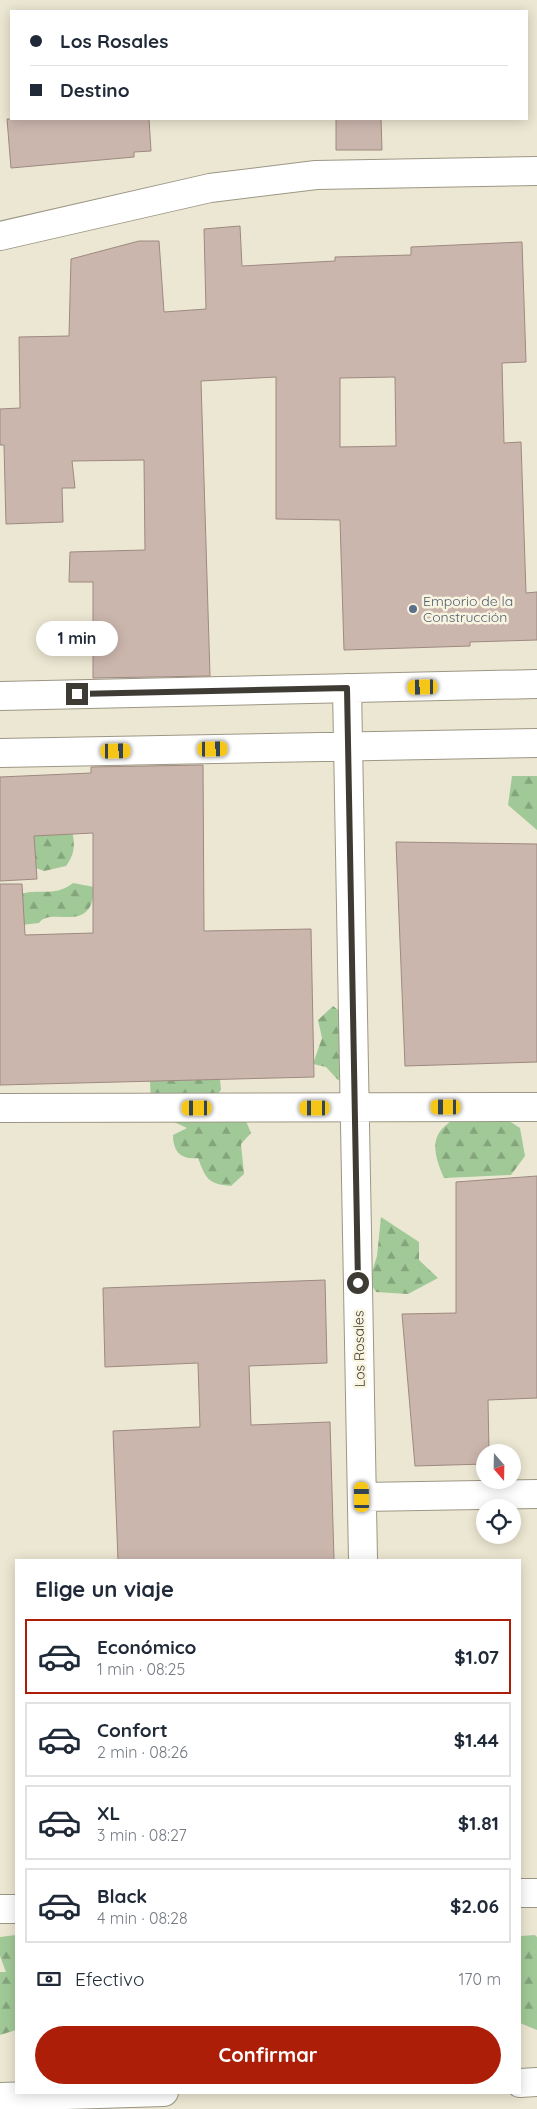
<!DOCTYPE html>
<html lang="es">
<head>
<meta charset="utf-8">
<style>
	:root { --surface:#fff; --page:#f2f2f3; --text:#1f2937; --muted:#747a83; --line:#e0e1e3; --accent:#ad1e08 }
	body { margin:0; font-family:Quicksand,sans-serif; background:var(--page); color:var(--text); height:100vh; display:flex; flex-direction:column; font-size:19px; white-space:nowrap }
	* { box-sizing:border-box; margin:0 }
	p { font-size:16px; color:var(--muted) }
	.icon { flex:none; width:28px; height:28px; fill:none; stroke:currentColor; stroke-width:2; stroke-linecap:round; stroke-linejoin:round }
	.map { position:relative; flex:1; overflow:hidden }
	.panel { position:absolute; left:15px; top:1559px; width:506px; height:535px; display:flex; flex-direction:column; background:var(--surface); border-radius:0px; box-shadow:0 2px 12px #0003 }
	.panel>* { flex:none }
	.banner { position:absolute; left:10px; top:10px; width:518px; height:110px; border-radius:0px; box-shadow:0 2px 12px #0003; display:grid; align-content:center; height:110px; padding:0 20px; background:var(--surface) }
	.needle { width:32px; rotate:160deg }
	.controls { position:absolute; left:476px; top:1444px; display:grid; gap:10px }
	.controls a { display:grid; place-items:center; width:45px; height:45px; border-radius:50%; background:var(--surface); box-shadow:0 2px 12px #0003; font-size:25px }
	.end { position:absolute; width:22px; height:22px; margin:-11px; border:6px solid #3d3b33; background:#fff; box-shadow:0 0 0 2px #fff }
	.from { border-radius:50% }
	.bubble { position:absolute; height:35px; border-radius:18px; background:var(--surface); box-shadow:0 2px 12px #0003; font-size:16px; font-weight:800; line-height:35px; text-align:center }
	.car { position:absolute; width:15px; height:30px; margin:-15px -8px; border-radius:6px; box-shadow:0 0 4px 1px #0007; background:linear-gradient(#f5c518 24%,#345 0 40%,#f5c518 0 76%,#345 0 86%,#f5c518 0) }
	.banner b { display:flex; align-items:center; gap:18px; height:48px; font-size:19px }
	.banner b+b { border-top:1px solid var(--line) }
	.banner i { width:12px; height:12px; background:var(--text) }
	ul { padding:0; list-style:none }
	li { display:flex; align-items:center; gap:15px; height:75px; margin:0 10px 8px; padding:0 10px; border:2px solid var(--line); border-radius:0px }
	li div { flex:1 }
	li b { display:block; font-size:19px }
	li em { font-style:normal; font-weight:800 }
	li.selected { border-color:var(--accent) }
	li>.icon { width:45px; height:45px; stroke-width:1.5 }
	h2 { padding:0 20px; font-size:22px; line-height:60px }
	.pay { display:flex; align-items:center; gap:12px; height:55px; padding:0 20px; font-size:19px }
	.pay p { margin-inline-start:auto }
	.cta { display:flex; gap:10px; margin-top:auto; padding:10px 20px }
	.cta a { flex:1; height:58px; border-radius:30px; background:var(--accent); color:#fff; font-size:20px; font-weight:800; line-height:58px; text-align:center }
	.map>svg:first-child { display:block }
	.forest { fill:url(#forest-firs) }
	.building { fill:#cbb6ad; stroke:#9d8980; fill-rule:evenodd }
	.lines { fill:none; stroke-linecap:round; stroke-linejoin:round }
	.street-casing { stroke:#9c9785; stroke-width:30 }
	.secondary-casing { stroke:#9c9785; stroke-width:30 }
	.highway-casing { stroke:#9c9785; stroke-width:30 }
	.street { stroke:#fff; stroke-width:28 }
	.secondary { stroke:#fff; stroke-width:28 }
	.highway { stroke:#fff; stroke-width:28 }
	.route { stroke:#3d3b33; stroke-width:6 }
	.service-dot { fill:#5c6f8a; stroke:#f9f4df; stroke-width:2 }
	.labels { text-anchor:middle; stroke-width:5; stroke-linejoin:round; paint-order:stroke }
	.service-label { font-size:14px; fill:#4e5e75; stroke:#f9f4df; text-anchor:start }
	.street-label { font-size:14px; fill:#3d3b33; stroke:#f9f4df }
</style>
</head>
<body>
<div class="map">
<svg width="537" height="2109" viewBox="0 0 537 2109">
	<defs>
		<pattern id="forest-firs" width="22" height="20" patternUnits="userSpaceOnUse" patternTransform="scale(1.25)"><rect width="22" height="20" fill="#a1c997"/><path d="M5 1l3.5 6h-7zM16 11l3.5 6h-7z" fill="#84a47c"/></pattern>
	</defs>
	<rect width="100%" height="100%" fill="#ece7d2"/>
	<path class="forest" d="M512,776h25v54l-29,-25z
		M72,830c3,15 3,24 -6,36l-22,5 -8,-3 -2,-32z
		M73,883l21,4c-1,50 -43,18 -55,36l-35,4 11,-31c23,-10 37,3 58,-13z
		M333,1006l9,7 3,64 -7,3 -12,-13 -13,-3 9,-26 -4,-18z
		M220,1079l1,11 -12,15 37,16 5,12 -10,11 3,30 -13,12c-23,-2 -25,-7 -33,-28 -17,2 -25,-6 -25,-23l14,-7 -22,-10 -14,-13 -1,-24z
		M475,1108l22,5 23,15 5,28 -14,19 -67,3c-19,-42 -6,-52 31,-70z
		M381,1217l38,25v18l19,18 -30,16 -32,-2 -7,-11 8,-25z
		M16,1935v95l-16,5v-63h6l-6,-16v-19z
		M535,1935l2,2v93l-17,-7v-87z"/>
	<path class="building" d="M7,119h142l2,32 -17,1v5l-123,11z
		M336,119h45l1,31h-46z
		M240,226l2,40 93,-5v-4l76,-2v-8l111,-5 4,120 -24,1 2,80 17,-1 5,151 11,-1v48l-67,2v4l-126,4 -4,-130 -64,-1v-142l-75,4 9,295 -117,2v-96h-24l1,-30 75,-2 -1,-90 -72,1 3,27h-13l1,34 -57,2 -2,-79h-4v-36l20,-1 -1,-71 50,-1 2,-77 68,-18h20l5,71 42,-3 -2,-80zM395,377l1,69 -56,1v-69z
		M203,765l1,166 107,-2 3,148 -314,8v-201h22l3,51 68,-2v-100l-59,3 3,43 -37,2v-104l91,-4v-6z
		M396,842l141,2v218l-132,4z
		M537,1176v222l-49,2 1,52h-4v12l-70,2 -13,-152 54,-1v-131z
		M325,1280l2,83 -78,3 2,59 79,-3 4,138h-216l-5,-129 87,-4 -2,-64 -93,4 -2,-79z"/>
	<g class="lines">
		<g class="street-casing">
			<path id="street" d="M0,236l210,-48 106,-13 221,-4
				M347,688l16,872
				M0,696l537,-12
				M0,753l537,-10
				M0,1108l537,-1
				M362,1497l175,-3"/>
		</g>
		<g class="secondary-casing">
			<path id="secondary" d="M520,1893h17
				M0,1909h16"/>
		</g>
		<g class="highway-casing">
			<path id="highway" d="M520,2083l17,-1
				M0,2097l164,-5"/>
		</g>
		<use href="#street" class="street"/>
		<use href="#secondary" class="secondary"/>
		<use href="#highway" class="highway"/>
	</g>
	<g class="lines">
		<path class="route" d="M77,694l270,-6 11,595"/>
	</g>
	<circle class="service-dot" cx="413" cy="609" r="5"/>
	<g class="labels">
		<g class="service-label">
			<text x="423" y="606">Emporio de la<tspan x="423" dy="16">Construcción</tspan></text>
		</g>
		<g class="street-label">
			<text transform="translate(359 1349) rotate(-91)" y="5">Los Rosales</text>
		</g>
	</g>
</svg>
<div class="controls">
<a><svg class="needle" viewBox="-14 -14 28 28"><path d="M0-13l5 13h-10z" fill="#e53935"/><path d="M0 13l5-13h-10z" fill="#747a83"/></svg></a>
<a><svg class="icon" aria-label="locate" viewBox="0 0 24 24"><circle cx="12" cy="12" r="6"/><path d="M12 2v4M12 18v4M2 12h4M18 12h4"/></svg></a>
</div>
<i class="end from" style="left:358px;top:1283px"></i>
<i class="end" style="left:77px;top:694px"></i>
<div class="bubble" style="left:36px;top:621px;width:82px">1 min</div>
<i class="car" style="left:423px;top:687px;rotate:269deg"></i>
<i class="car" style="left:213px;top:749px;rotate:89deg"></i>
<i class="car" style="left:116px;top:751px;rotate:89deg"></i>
<i class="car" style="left:446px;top:1107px;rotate:270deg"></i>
<i class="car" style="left:197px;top:1108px;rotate:270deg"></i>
<i class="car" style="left:315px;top:1108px;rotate:270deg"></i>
<i class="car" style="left:362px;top:1497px;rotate:359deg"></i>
<div class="banner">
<b><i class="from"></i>Los Rosales</b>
<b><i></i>Destino</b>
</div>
<section class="panel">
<h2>Elige un viaje</h2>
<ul>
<li class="selected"><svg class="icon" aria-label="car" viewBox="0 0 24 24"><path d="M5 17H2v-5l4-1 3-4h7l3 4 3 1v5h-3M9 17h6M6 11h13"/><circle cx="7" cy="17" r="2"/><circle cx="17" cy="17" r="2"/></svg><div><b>Económico</b><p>1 min · 08:25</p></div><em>$1.07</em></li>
<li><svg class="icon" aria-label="car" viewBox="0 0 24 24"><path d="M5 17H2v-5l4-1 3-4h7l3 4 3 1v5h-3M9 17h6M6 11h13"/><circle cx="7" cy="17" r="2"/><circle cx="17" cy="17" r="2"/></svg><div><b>Confort</b><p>2 min · 08:26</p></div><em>$1.44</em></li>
<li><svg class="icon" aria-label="car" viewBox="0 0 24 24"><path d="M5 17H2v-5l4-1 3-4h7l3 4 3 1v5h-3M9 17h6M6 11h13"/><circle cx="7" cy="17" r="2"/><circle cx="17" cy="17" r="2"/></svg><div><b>XL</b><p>3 min · 08:27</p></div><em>$1.81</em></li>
<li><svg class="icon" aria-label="car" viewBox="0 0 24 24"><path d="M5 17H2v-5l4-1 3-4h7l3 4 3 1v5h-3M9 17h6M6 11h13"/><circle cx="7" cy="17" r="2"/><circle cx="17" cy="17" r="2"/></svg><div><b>Black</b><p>4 min · 08:28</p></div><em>$2.06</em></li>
</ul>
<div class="pay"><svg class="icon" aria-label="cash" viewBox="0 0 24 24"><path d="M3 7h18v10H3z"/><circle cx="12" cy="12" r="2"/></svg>Efectivo<p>170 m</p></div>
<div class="cta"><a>Confirmar</a></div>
</section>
</div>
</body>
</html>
